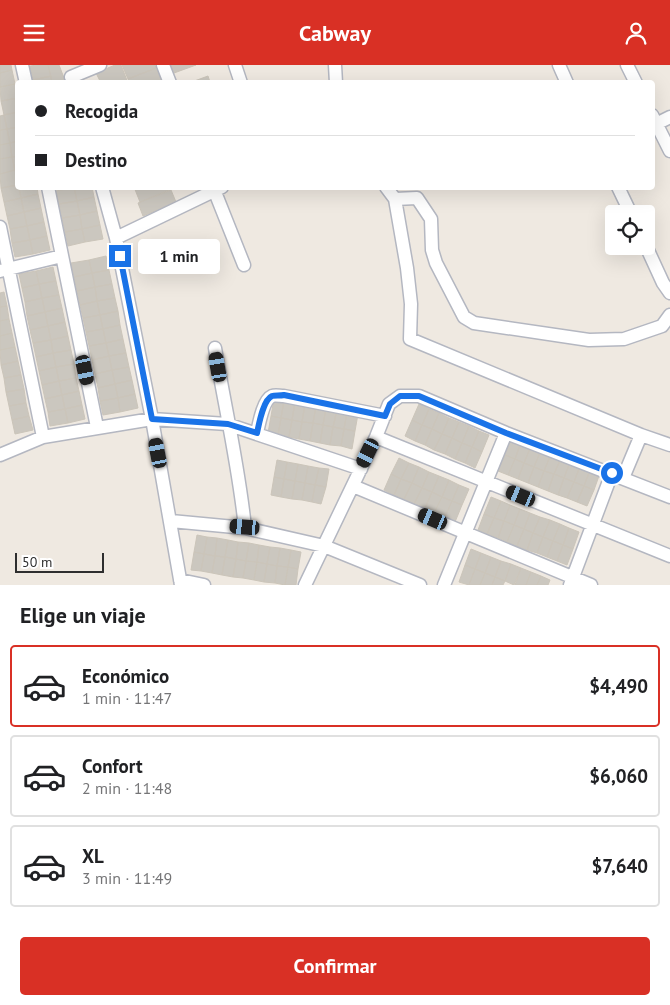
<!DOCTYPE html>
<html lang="es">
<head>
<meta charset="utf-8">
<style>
	:root { --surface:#fff; --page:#f2f2f2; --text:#202124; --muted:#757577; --line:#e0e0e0; --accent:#d93025 }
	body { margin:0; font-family:"PT Sans",sans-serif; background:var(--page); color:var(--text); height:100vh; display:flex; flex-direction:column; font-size:19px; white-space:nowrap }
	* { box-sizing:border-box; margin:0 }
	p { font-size:16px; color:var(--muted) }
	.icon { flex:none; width:28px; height:28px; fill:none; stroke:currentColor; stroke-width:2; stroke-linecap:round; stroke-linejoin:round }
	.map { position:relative; height:520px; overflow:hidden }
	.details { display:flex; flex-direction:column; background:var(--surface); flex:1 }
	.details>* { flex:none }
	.top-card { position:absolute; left:15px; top:15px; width:640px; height:110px; border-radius:5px; box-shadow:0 5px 20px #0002; display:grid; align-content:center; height:110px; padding:0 20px; background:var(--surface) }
	.tools { position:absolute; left:605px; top:140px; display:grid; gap:10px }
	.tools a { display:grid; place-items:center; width:50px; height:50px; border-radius:5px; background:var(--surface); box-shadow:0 5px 20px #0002; font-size:25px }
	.scale { position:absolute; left:15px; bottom:12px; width:89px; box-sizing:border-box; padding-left:5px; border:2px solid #2e2e2e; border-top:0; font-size:14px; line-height:18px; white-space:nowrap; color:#2e2e2e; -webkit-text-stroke:4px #fff; paint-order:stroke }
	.end { position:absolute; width:22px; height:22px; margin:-11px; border:6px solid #1a73e8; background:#fff; box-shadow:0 0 0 2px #fff }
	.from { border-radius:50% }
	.bubble { position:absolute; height:35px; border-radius:5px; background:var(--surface); box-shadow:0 5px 20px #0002; font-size:16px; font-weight:700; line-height:35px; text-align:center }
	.car { position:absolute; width:15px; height:30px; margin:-15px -8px; border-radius:6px; box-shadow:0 0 4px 1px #0007; background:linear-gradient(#222 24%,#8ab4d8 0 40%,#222 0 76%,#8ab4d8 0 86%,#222 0) }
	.top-card b { display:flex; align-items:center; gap:18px; height:48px; font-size:19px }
	.top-card b+b { border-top:1px solid var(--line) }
	.top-card i { width:12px; height:12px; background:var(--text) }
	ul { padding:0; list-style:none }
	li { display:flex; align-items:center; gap:15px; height:82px; margin:0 10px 8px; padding:0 10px; border:2px solid var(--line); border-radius:5px }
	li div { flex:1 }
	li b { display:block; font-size:19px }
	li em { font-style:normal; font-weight:700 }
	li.active { border-color:var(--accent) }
	li>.icon { width:45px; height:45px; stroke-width:1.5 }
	h2 { padding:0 20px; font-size:22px; line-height:60px }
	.primary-button { display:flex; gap:10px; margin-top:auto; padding:10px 20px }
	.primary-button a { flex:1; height:58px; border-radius:5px; background:var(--accent); color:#fff; font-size:20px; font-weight:700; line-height:58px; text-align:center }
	header { display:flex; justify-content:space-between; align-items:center; height:65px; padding:0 20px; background:var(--accent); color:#fff; font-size:22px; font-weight:700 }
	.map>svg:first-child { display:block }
	.building { fill:#cbc7bf; stroke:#cbc5ba }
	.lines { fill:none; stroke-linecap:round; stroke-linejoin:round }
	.minor-casing { stroke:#b4b7c1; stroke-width:15 }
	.minor { stroke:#fff; stroke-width:12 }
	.route { stroke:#1a73e8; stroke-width:6 }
</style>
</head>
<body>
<header><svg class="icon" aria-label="menu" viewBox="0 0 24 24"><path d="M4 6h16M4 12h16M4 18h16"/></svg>Cabway<svg class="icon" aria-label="person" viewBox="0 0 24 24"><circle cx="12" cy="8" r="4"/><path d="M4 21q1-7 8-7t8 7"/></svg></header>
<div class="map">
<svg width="670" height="520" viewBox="0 0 670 520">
	<rect width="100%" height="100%" fill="#efe9e1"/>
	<path class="building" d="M0,0h11l1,5 -12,3z
		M37,0h11l3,11 -18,4 -3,-14z
		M48,0h11l7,18h-14z
		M115,0h6l7,18h-27l-5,-10z
		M122,0h33l1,3 -28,11z
		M170,0h26l-22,8z
		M156,3l6,13 -32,2 -2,-4z
		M12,5l3,14 -15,3v-14z
		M51,11l1,7h-18l-1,-3z
		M208,11l2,6 -21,1z
		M15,19l3,14 -17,3 -1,-14z
		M18,33v14l-14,3 -3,-14z
		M18,47v15l-11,2 -3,-14z
		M4,50l3,14 -7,1v-14z
		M18,62v14l-8,2 -3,-14z
		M7,64l3,14 -10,2v-15z
		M18,76v15l-6,1 -2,-14z
		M10,78l2,14 -12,2v-14z
		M18,91v14h-3l-3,-13z
		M12,92l3,13 -15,4v-15z
		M15,105l3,15 -17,3 -1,-14z
		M18,120l3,13 -17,4 -3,-14z
		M19,122h18l1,7 -17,4z
		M74,122h18l2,10 -17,4z
		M74,122l3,14 -18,3 -3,-13z
		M134,122h34l1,3 -29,12z
		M171,125l5,12 -33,14 -5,-13z
		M38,129l3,14 -17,4 -3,-14z
		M94,132l3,14 -17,4 -3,-14z
		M21,133l3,14 -17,4 -3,-14z
		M77,136l3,14 -18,3 -3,-14z
		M41,143l3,14 -17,4 -3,-14z
		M97,146l3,14 -18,4 -2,-14z
		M24,147l3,14 -17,3 -3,-13z
		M80,150l2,14 -17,3 -3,-14z
		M44,157l3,14 -17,4 -3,-14z
		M100,160l3,14 -18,3 -3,-13z
		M27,161l3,14 -18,3 -2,-14z
		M82,164l3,13 -17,4 -3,-14z
		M47,171l3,14 -17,4 -3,-14z
		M30,175l3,14 -18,3 -3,-14z
		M106,191l3,14 -17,3 -3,-13z
		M89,195l3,13 -18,4 -3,-14z
		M53,202l3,14 -17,3 -3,-13z
		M109,205l3,14 -17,3 -3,-14z
		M36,206l3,13 -17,4 -3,-14z
		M92,208l3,14 -18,4 -3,-14z
		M56,216l3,14 -17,3 -3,-14z
		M39,219l3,14 -17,4 -3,-14z
		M112,219l3,14 -18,3 -2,-14z
		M95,222l2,14 -17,4 -3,-14z
		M4,227l3,14 -7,1v-14z
		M59,230l3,13 -17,4 -3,-14z
		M42,233l3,14 -18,4 -2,-14z
		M115,233l3,13 -18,4 -3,-14z
		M97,236l3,14 -17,3 -3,-13z
		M7,241l2,13 -9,2v-14z
		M62,243l3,14 -17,4 -3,-14z
		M118,246l2,14 -17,4 -3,-14z
		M45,247l3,14 -18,4 -3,-14z
		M100,250l3,14 -17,3 -3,-14z
		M9,254l3,14 -12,3v-15z
		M65,257l3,14 -17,4 -3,-14z
		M120,260l3,14 -17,4 -3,-14z
		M48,261l3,14 -18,3 -3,-13z
		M103,264l3,14 -17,3 -3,-14z
		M12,268l3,14 -15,3v-14z
		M68,271l3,14 -18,3 -2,-13z
		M123,274l3,14 -17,3 -3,-13z
		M51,275l2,13 -17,4 -3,-14z
		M106,278l3,13 -17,4 -3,-14z
		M15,282l3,14 -17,4 -1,-15z
		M71,285l3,14 -18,3 -3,-14z
		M53,288l3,14 -17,4 -3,-14z
		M126,288l3,14 -17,3 -3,-14z
		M109,291l3,14 -17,4 -3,-14z
		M18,296l3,14 -17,3 -3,-13z
		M74,299l2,14 -17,3 -3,-14z
		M56,302l3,14 -17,4 -3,-14z
		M129,302l3,13 -17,4 -3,-14z
		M112,305l3,14 -17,4 -3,-14z
		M21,310l3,14 -18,3 -2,-14z
		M76,313l3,13 -17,4 -3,-14z
		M132,315l3,14 -17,4 -3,-14z
		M59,316l3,14 -17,4 -3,-14z
		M115,319l3,14 -18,3 -2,-13z
		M24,324l2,14 -17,3 -3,-14z
		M79,326l3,14 -17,4 -3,-14z
		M135,329l3,14 -18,4 -2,-14z
		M62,330l3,14 -17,3 -3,-13z
		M118,333l2,14 -17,3 -3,-14z
		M274,334l10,2 -3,17 -10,-2z
		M284,336l11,1 -3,18 -11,-2z
		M295,337l10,2 -3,18 -10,-2z
		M26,338l3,13 -17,4 -3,-14z
		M305,339l11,2 -3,17 -11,-1z
		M419,339l10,5 -7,16 -10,-5z
		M82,340l3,14 -17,4 -3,-14z
		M316,341l10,2 -3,17 -10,-2z
		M326,343l11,2 -4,17 -10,-2z
		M65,344l3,14 -18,3 -2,-14z
		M429,344l10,4 -7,16 -10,-4z
		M337,345l10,2 -3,17 -11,-2z
		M347,347l11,2 -3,17 -11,-2z
		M439,348l10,5 -7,16 -10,-5z
		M29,351l4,14 -18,4 -3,-14z
		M271,351l10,2 -3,17 -10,-2z
		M281,353l11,2 -3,17 -11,-2z
		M449,353l10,4 -7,16 -10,-4z
		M292,355l10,2 -3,17 -10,-2z
		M412,355l10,5 -7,16 -10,-5z
		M302,357l11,1 -3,18 -11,-2z
		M459,357l10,4 -7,17 -10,-5z
		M313,358l10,2 -3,18 -10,-2z
		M323,360l10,2 -3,18 -10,-2z
		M422,360l10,4 -7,16 -10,-4z
		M469,361l10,5 -7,16 -10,-4z
		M333,362l11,2 -3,17 -11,-1z
		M344,364l11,2 -3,18 -11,-3z
		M432,364l10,5 -8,16 -9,-5z
		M479,366l10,4 -7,17 -10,-5z
		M442,369l10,4 -7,16 -11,-4z
		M452,373l10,5 -7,16 -10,-5z
		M511,374l10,3 -6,17 -10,-4z
		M521,377l10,4 -7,17 -9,-4z
		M462,378l10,4 -7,16 -10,-4z
		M531,381l10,4 -7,17 -10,-4z
		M472,382l10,5 -7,16 -10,-5z
		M541,385l10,4 -7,17 -10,-4z
		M551,389l10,4 -7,16 -10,-3z
		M505,390l10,4 -7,16 -10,-4z
		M399,393l10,5 -8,16 -10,-5z
		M561,393l9,4 -6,16 -10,-4z
		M515,394l9,4 -6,16 -10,-4z
		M277,395l10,2 -3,17 -10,-2z
		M287,397l11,2 -3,17 -11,-2z
		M570,397l10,4 -6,16 -10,-4z
		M409,398l10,4 -7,16 -11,-4z
		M524,398l10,4 -6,16 -10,-4z
		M298,399l10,2 -3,17 -10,-2z
		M308,401l11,2 -4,17 -10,-2z
		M580,401l10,4 -6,16 -10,-4z
		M419,402l10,5 -7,16 -10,-5z
		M534,402l10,4 -6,16 -10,-4z
		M319,403l10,1 -3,18 -11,-2z
		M590,405l10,3 -6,17 -10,-4z
		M544,406l10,3 -6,17 -10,-4z
		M429,407l10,4 -7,16 -10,-4z
		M391,409l10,5 -7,16 -10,-5z
		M554,409l10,4 -6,17 -10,-4z
		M439,411l10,4 -7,17 -10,-5z
		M274,412l10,2 -3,18 -10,-2z
		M564,413l10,4 -7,16 -9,-3z
		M284,414l11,2 -3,18 -11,-2z
		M401,414l11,4 -8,16 -10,-4z
		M449,415l10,5 -7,16 -10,-4z
		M295,416l10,2 -3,17 -10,-1z
		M574,417l10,4 -7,16 -10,-4z
		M305,418l10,2 -3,17 -10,-2z
		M412,418l10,5 -8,16 -10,-5z
		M315,420l11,2 -5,17 -9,-2z
		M459,420l10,4 -7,16 -10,-4z
		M584,421l10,4 -7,16 -10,-4z
		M422,423l10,4 -7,16 -11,-4z
		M432,427l10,5 -8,16 -9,-5z
		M442,432l10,4 -7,16 -11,-4z
		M491,432l10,4 -7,17 -10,-4z
		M452,436l10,4 -7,17 -10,-5z
		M501,436l9,4 -6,16 -10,-3z
		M510,440l10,4 -6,16 -10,-4z
		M520,444l10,4 -6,16 -10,-4z
		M530,448l10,4 -7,16 -9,-4z
		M484,449l10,4 -7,16 -9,-4z
		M540,452l10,3 -7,17 -10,-4z
		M494,453l10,3 -6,17 -11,-4z
		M550,455l10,4 -7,17 -10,-4z
		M504,456l10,4 -7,17 -9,-4z
		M560,459l9,4 -6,17 -10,-4z
		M514,460l10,4 -7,17 -10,-4z
		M569,463l10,4 -6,17 -10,-4z
		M524,464l9,4 -6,17 -10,-4z
		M533,468l10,4 -6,16 -10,-3z
		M197,470l10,2 -3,17 -10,-2z
		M207,472l10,1 -2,18 -11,-2z
		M543,472l10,4 -6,16 -10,-4z
		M217,473l11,2 -3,17 -10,-1z
		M228,475l10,2 -2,17 -11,-2z
		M553,476l10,4 -6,16 -10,-4z
		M238,477l11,1 -3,18 -10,-2z
		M249,478l10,2 -2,17 -11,-1z
		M259,480l11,2 -3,17 -10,-2z
		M563,480l10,4 -6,16 -10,-4z
		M270,482l10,1 -3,18 -10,-2z
		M280,483l11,2 -3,17 -11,-1z
		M471,484l10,4 -6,16 -10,-4z
		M291,485l10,2 -3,17 -10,-2z
		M194,487l10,2 -3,17 -10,-1z
		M481,488l10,4 -6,16 -10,-4z
		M204,489l11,2 -3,17 -11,-2z
		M215,491l10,1 -3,18 -10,-2z
		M225,492l11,2 -3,18 -11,-2z
		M491,492l10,4 -6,16 -10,-4z
		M236,494l10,2 -3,17 -10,-1z
		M246,496l11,1 -3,18 -11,-2z
		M501,496l10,3 -6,17 -10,-4z
		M257,497l10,2 -3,18 -10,-2z
		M267,499l10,2 -2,17 -11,-1z
		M511,499l10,4 -7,17 -9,-4z
		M465,500l10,4 -6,16 -10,-3z
		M277,501l11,1 -3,18 -10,-2z
		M288,502l10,2 -2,16h-11z
		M521,503l10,4 -5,13h-11z
		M475,504l10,4 -5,12h-11z
		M531,507l10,4 -4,9h-11z
		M485,508l10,4 -3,8h-12z
		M541,511l9,4 -2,5h-11z
		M495,512l10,4 -2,4h-11z"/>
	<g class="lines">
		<g class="minor-casing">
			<path id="minor" d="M22,0l4,18
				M163,0l7,18
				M235,0l6,18
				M335,0l1,18
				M559,0l8,18
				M627,0l9,18
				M71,12l29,-12
				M652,50l18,36
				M652,61l18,-9
				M48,122l49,240
				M102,122l14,51 36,181 29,166
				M213,122l31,78
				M386,122l9,12 12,69 4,36 -1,35 231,96 29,10
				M618,122l13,27
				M395,134l22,-1 14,21 1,31 4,13 28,54 10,6 115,17 35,-1 38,-13 8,-11
				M0,162l43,210
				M116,173l106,-51
				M646,181l17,37 7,10
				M0,206l62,-15
				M215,283c10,60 24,119 30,180
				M257,368c2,-9 6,-33 15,-37 3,-1 8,0 12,0l101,20
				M376,372l294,119
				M0,390l43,-18 109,-18 75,5 134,45
				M623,413l18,-43
				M353,421l238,99
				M171,456l74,7 79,18 96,39
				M180,515l24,5
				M305,520l71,-148 13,-33 11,-8h19l87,37 164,64
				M444,520l62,-152
				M570,520l42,-112"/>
		</g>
		<use href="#minor" class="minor"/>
	</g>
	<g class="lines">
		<path class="route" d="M120,191l32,163 76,5 29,9c2,-9 6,-33 15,-37 3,-1 8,0 12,-1l101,21 5,-12 10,-8h19l87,37 106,40"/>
	</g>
</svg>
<div class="tools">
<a><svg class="icon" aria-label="locate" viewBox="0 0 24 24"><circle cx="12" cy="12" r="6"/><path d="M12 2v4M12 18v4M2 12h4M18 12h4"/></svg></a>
</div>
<div class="scale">50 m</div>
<i class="end from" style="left:612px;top:408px"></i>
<i class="end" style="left:120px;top:191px"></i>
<div class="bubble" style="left:138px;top:174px;width:82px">1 min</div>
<i class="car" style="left:218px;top:302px;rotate:350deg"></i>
<i class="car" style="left:85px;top:305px;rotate:168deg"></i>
<i class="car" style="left:158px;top:388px;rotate:349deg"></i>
<i class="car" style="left:368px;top:388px;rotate:206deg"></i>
<i class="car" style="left:521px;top:431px;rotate:292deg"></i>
<i class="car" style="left:433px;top:454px;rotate:293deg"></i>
<i class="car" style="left:245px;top:462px;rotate:275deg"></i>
<div class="top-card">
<b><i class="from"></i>Recogida</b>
<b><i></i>Destino</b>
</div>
</div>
<section class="details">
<h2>Elige un viaje</h2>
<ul>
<li class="active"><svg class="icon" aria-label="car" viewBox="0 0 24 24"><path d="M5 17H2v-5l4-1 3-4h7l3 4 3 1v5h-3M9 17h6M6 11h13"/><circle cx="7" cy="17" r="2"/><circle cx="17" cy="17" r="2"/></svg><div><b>Económico</b><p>1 min · 11:47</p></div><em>$4,490</em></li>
<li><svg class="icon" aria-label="car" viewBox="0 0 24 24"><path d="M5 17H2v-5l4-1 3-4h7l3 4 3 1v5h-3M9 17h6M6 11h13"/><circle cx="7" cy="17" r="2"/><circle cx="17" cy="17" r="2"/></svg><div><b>Confort</b><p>2 min · 11:48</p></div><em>$6,060</em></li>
<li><svg class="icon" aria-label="car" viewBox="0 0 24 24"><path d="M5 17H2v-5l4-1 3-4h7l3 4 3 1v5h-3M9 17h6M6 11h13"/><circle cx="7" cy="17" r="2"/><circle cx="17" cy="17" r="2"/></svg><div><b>XL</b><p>3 min · 11:49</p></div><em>$7,640</em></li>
</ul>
<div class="primary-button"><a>Confirmar</a></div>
</section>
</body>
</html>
